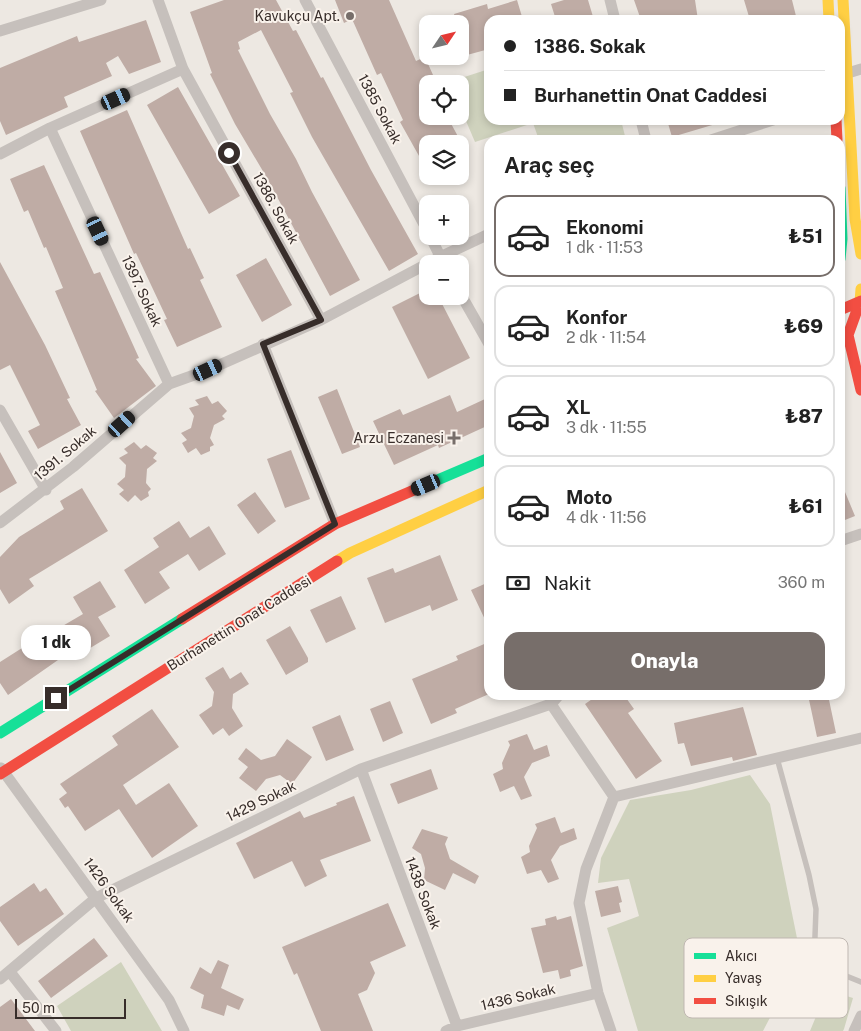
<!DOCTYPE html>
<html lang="tr">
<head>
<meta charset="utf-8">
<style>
	:root { --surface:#fff; --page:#f6f6f6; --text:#222; --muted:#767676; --line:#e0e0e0; --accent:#776e6a }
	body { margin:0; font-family:"Public Sans",sans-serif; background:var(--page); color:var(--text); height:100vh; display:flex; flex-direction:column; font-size:19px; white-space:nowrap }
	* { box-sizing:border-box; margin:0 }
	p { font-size:16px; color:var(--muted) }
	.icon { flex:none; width:28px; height:28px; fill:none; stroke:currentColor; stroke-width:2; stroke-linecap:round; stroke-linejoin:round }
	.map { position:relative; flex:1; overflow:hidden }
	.details { position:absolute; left:484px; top:135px; width:361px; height:565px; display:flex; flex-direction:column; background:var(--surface); border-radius:15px; box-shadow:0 2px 8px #0003 }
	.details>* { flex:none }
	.hud { position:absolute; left:484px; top:15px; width:361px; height:110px; border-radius:15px; box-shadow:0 2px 8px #0003; display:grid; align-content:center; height:110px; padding:0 20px; background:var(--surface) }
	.needle { width:32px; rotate:55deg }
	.controls { position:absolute; left:419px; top:15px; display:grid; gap:10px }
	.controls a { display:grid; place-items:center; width:50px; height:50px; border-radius:10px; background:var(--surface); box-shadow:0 2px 8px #0003; font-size:25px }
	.scale { position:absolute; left:15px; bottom:12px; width:111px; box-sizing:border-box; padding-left:5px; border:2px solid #372d2a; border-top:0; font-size:14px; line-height:18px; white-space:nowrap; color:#372d2a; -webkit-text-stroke:4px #f9f2eb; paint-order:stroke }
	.end { position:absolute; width:22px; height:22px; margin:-11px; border:6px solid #372d2a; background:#fff; box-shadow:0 0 0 2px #fff }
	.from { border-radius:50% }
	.bubble { position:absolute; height:35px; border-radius:15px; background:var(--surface); box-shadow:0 2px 8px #0003; font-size:16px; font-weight:800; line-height:35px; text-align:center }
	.car { position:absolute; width:15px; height:30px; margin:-15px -8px; border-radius:6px; box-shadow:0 0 4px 1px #0007; background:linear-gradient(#222 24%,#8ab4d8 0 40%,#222 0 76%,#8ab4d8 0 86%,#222 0) }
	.hud b { display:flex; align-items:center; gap:18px; height:48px; font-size:19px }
	.hud b+b { border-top:1px solid var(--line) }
	.hud i { width:12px; height:12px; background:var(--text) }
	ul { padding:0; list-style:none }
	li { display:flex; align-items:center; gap:15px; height:82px; margin:0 10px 8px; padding:0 10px; border:2px solid var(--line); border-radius:15px }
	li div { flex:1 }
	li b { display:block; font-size:19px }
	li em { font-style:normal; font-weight:800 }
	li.current { border-color:var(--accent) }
	li>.icon { width:45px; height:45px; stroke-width:1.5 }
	h2 { padding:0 20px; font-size:22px; line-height:60px }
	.pay { display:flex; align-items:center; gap:12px; height:55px; padding:0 20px; font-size:19px }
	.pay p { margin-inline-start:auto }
	.action { display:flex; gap:10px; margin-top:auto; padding:10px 20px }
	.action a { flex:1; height:58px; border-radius:15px; background:var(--accent); color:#fff; font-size:20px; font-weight:800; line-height:58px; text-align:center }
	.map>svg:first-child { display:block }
	.green { fill:#cfd2bd }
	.building { fill:#bfaca5 }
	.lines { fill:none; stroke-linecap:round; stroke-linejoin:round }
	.lane { stroke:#c6c0bc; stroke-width:5.5 }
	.street { stroke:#c6c0bc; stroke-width:11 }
	.fast { stroke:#16e098; stroke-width:11 }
	.slow { stroke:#ffcf43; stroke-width:11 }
	.jam { stroke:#f24e42; stroke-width:11 }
	.route { stroke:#372d2a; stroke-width:6 }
	.poi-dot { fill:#776e6a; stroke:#f9f2eb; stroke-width:2 }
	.labels { text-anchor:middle; stroke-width:4; stroke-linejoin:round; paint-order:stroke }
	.poi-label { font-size:14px; fill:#372d2a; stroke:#f9f2eb; text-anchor:end }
	.street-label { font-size:14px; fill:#372d2a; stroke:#f9f2eb }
	.key { fill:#f9f2eb; stroke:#bfb7b1; stroke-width:1 }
	.key-label { font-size:14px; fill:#372d2a }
</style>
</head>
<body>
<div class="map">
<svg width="861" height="1031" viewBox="0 0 861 1031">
	<rect width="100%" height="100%" fill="#ede8e2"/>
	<path class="green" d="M489,69v51h132l5,20h-87l-6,-17 -58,19 -15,-35v-23h-10l-1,-2z
		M750,775l20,29 31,154 -38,73h-125l-31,-103 32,-12 -10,-37 -31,4 3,-25 29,-58 61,-10z
		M121,962l41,69h-91l-14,-25z
		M827,990l26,8 -9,31 -1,2h-33z"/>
	<path class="building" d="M224,0h52l17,31 3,-1 25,48 2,-1 48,93 47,84 -29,17 -77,-134 -22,-44 3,-1 -32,-62 -23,12 2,7 -2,1 32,64 26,45 16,33 48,88 -30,16 -63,-118 -32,-54 -25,-50 2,-1 -22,-61z
		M335,0h54l27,61 9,-4 12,27h-9v32h19l15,28h-34v28l-28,-50 3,-2 -22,-47 -4,2 -25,-56 -8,4z
		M517,0l6,20h-34v29l-22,6 -7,-23v-8h-3l-3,-10 33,-10 1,5z
		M564,0h24l6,20h-38l-5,-16z
		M634,0h61l3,20h-57z
		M744,0h48l5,20h-47z
		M146,20l15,42 -32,12 -11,-18 -12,7 6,13 -48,21 4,10 -62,28 -6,-14v-53l77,-32 2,6z
		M178,87l62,109 -31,18 -62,-109z
		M127,110l61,139 2,-1 14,30 -4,2 22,47 -45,20 -13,-27 3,-1 -31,-66 -2,1 -54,-123z
		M667,120h51l1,3 -47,14z
		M44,165l50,109 6,-2 39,86 -3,1 20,27 -42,32 -19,-27 2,-1 -42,-99 8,-3 -17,-41 -2,1 -16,-38 -4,2 -14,-33z
		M266,258l26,47 -30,17 -26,-47z
		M0,262l45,83 25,53 -3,1 14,26 -43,24 -10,-18 12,-6 -30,-60 -10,5z
		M428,289v7h10l32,62 -42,21 -36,-72z
		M337,389l23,58 -18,7 -24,-57z
		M450,395l7,17 28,-13 4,6v20l-50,23 -1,-3 -44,20 -21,-44 27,-12 3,6z
		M207,396l5,8 6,-3 9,10 -5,5 3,3 -11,6 -4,13 4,7 -4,2v4l-9,4 -5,-7 -8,5 -6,-10 5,-3 -6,-7 10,-5 3,-12 -5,-8 10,-3 -4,-5z
		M134,442l7,7 5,-4 11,8 -4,5 4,3 -10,8 -1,14 5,6 -3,3 1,4 -8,5 -6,-6 -7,7 -9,-8 5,-4 -7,-6 8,-7 1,-12 -7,-7 9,-5 -4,-4z
		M291,450l19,49 -25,9 -18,-49z
		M0,452l17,31 -17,10z
		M840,480l15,36 -15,6z
		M82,488l26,43 -79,48 5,7 -25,18 -9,-15v-32l19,-20 45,-28 -4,-8z
		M255,492l21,29 -18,13 -21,-29z
		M179,521l11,17 19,-12 17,28 -27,17 -11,-17 -29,18 11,16 -25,16 -21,-34 35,-23 -6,-9z
		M440,555l18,45 -26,11 -2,-6 -45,18 -18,-45 26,-10 2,5z
		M100,581l16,26 -18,10 12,19 -28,17 -4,-7 -70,49 -8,-12v-21l52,-33 2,2 29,-17 -10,-17z
		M489,582v46l-18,-38z
		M341,596l15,33 -30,14 -16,-33z
		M290,626l18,32v4l-22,13 -20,-35z
		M489,642v52l-34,15 2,4 -26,11 -19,-45 46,-19 -2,-4z
		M223,667l7,12 11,-7 8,12 -16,10 -1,14 11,18 -14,10 -6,-8 -10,7 -14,-20 13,-9 2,-14 -9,-14z
		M598,695h26l10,14 -6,4 34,48 -26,18 -51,-75z
		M808,695h20l8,38 -19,4z
		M390,701l13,32 -20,9 -13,-33z
		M743,707l14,48 -24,6 -1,-4 -41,9 -7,-23 -6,1 -4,-21z
		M152,709l27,38 -56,38 13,20 33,-22 29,43 -46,32 -33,-49 -34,22 -17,-25 -3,2 -6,-9 8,-6 -7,-9 58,-39 -6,-9z
		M340,715l14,35 -28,11 -14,-34z
		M527,734l7,16 13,-5 3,11 -18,7 -8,14 8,19 -11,4 -7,-14 -14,6 -7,-18 10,-5 -1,-6 8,-18 -2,-4z
		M287,739l25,18 -20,27 -12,-9 -14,4 -10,12 -17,-13 9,-11 -10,-8 8,-11 15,12 14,-4z
		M431,769l7,20 -40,15 -8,-20z
		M354,796l17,45 -51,19 7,16 -22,11 -13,-26 -38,18 -18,-36 64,-32 4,7 33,-13 -1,-2z
		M555,817l6,16 13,-5 3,11 -17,7 -9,14 8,19 -11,4 -7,-13 -14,4 -6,-17 9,-5 -1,-6 8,-18 -2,-4z
		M422,829l26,8 -3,7 5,15 29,17 -4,8 -22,-11 -8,17 -21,-10 1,-12 -4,-14 -9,-6z
		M34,883l6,9 6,-4 18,26 -46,32 -18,-25v-14z
		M618,886l4,16 -3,1 2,9 -20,5 -6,-26z
		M388,903l18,43 -36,16 5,11 -8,17 -9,4 15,37h-52l-24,-58 -3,2 -12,-28z
		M556,916l1,4 14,-4 12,50 -13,4 1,6 -11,3 -2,-9 -15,3 -12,-45 15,-3 -1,-6z
		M94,938l14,18 -57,42 -13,-17z
		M218,960l11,5 -8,23 23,11 -5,11 -12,-5 -3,11 -23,-8 3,-13 -14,-7 10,-21 11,7z
		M11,999l24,32h-35v-24z"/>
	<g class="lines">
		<path class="lane" d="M777,758l32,117 7,34 -2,54 47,19"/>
		<path class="street" d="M158,0l25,69 138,251
			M305,0l123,232
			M610,0l5,20
			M0,31l101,-31
			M848,73l13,-4
			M641,120l5,20
			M50,128l119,256
			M711,140l62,-20
			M0,154l50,-26 133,-59
			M430,236l14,28
			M460,293l29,51
			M263,344l72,180
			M0,410l46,80
			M0,523l73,-56 96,-83 39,-14 113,-50 119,-63 49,-23
			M840,541l21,-7
			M551,704l63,93 -28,72 -7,34 19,90 13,38
			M1,768l168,232 15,31
			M361,769l96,257
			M614,797l247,-59
			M10,972l46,59
			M0,979l96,-81 265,-129 190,-65 8,-9
			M446,1031l11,-5 141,-33
			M854,1031l7,-15"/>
		<path class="fast" d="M840,188l2,51 -2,20
			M414,490l75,-32
			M0,733l182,-114"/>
		<path class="slow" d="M828,0l1,20
			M843,0l12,219 6,35
			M860,302l1,-13
			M337,561l13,-8 139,-63"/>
		<path class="jam" d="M836,120l1,20
			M860,302l-12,33 13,55
			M840,310l21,-9
			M182,619l153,-95 79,-34
			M0,774l337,-213"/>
	</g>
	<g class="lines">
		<path class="route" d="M56,698l279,-174 -72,-180 58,-24 -92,-167"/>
	</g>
	<g class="poi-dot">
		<circle cx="350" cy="16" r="5"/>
		<path d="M451.5 430.5h5v5h5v5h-5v5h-5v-5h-5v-5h5z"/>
	</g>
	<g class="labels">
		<g class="poi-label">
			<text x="340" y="21">Kavukçu Apt.</text>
			<text x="444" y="443">Arzu Eczanesi</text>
		</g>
		<g class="street-label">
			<text transform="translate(380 109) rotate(62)" y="5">1385 Sokak</text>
			<text transform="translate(276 208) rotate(61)" y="5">1386. Sokak</text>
			<text transform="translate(142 291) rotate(65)" y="5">1397. Sokak</text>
			<text transform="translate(65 453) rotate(-40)" y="5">1391. Sokak</text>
			<text transform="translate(239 623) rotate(-32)" y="5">Burhanettin Onat Caddesi</text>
			<text transform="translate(261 801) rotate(-26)" y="5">1429 Sokak</text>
			<text transform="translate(109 890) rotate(54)" y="5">1426 Sokak</text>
			<text transform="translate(423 893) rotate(69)" y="5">1438 Sokak</text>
			<text transform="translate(518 997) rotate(-13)" y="5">1436 Sokak</text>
		</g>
	</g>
	<rect x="684" y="938" width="164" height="80" rx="8" class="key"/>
	<rect x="694" y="953" width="22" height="6" fill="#16e098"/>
	<rect x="694" y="975" width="22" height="7" fill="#ffcf43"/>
	<rect x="694" y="998" width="22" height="6" fill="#f24e42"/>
	<g class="key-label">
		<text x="725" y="961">Akıcı</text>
		<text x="725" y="983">Yavaş</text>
		<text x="725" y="1006">Sıkışık</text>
	</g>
</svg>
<div class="controls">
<a><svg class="needle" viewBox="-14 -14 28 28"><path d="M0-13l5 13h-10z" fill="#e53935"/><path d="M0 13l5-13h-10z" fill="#767676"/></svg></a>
<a><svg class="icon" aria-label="locate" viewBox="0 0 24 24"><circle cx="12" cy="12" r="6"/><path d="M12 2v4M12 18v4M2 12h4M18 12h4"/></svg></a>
<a><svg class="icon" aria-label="layers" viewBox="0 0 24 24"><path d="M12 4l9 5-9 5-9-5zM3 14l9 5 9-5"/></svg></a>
<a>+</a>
<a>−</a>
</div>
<div class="scale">50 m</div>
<i class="end from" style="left:229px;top:153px"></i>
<i class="end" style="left:56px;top:698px"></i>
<div class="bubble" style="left:21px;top:625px;width:70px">1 dk</div>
<i class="car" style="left:116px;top:99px;rotate:66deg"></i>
<i class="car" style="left:98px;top:231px;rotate:155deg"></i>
<i class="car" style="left:208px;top:370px;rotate:65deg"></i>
<i class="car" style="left:122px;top:424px;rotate:48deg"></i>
<i class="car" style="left:426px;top:485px;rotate:247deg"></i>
<div class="hud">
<b><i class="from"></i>1386. Sokak</b>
<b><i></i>Burhanettin Onat Caddesi</b>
</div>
<section class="details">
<h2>Araç seç</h2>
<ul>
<li class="current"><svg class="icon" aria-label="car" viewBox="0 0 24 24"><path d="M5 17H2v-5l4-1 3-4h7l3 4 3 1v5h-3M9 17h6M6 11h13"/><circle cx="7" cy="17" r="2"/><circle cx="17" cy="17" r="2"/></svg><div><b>Ekonomi</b><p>1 dk · 11:53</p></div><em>₺51</em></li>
<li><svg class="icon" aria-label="car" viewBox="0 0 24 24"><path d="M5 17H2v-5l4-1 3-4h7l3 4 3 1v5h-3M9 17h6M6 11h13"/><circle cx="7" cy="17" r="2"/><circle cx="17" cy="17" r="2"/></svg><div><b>Konfor</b><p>2 dk · 11:54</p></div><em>₺69</em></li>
<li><svg class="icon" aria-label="car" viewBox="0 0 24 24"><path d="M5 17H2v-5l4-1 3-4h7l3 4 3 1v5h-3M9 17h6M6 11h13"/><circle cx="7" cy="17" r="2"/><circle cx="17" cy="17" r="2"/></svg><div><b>XL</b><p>3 dk · 11:55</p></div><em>₺87</em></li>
<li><svg class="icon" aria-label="car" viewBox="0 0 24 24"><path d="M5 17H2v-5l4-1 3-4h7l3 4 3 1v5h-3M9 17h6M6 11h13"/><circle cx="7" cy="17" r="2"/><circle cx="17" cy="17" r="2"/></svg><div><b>Moto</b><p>4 dk · 11:56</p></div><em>₺61</em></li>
</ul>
<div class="pay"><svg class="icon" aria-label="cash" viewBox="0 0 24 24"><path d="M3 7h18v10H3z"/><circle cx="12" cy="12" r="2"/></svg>Nakit<p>360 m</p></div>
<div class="action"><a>Onayla</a></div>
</section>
</div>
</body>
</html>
